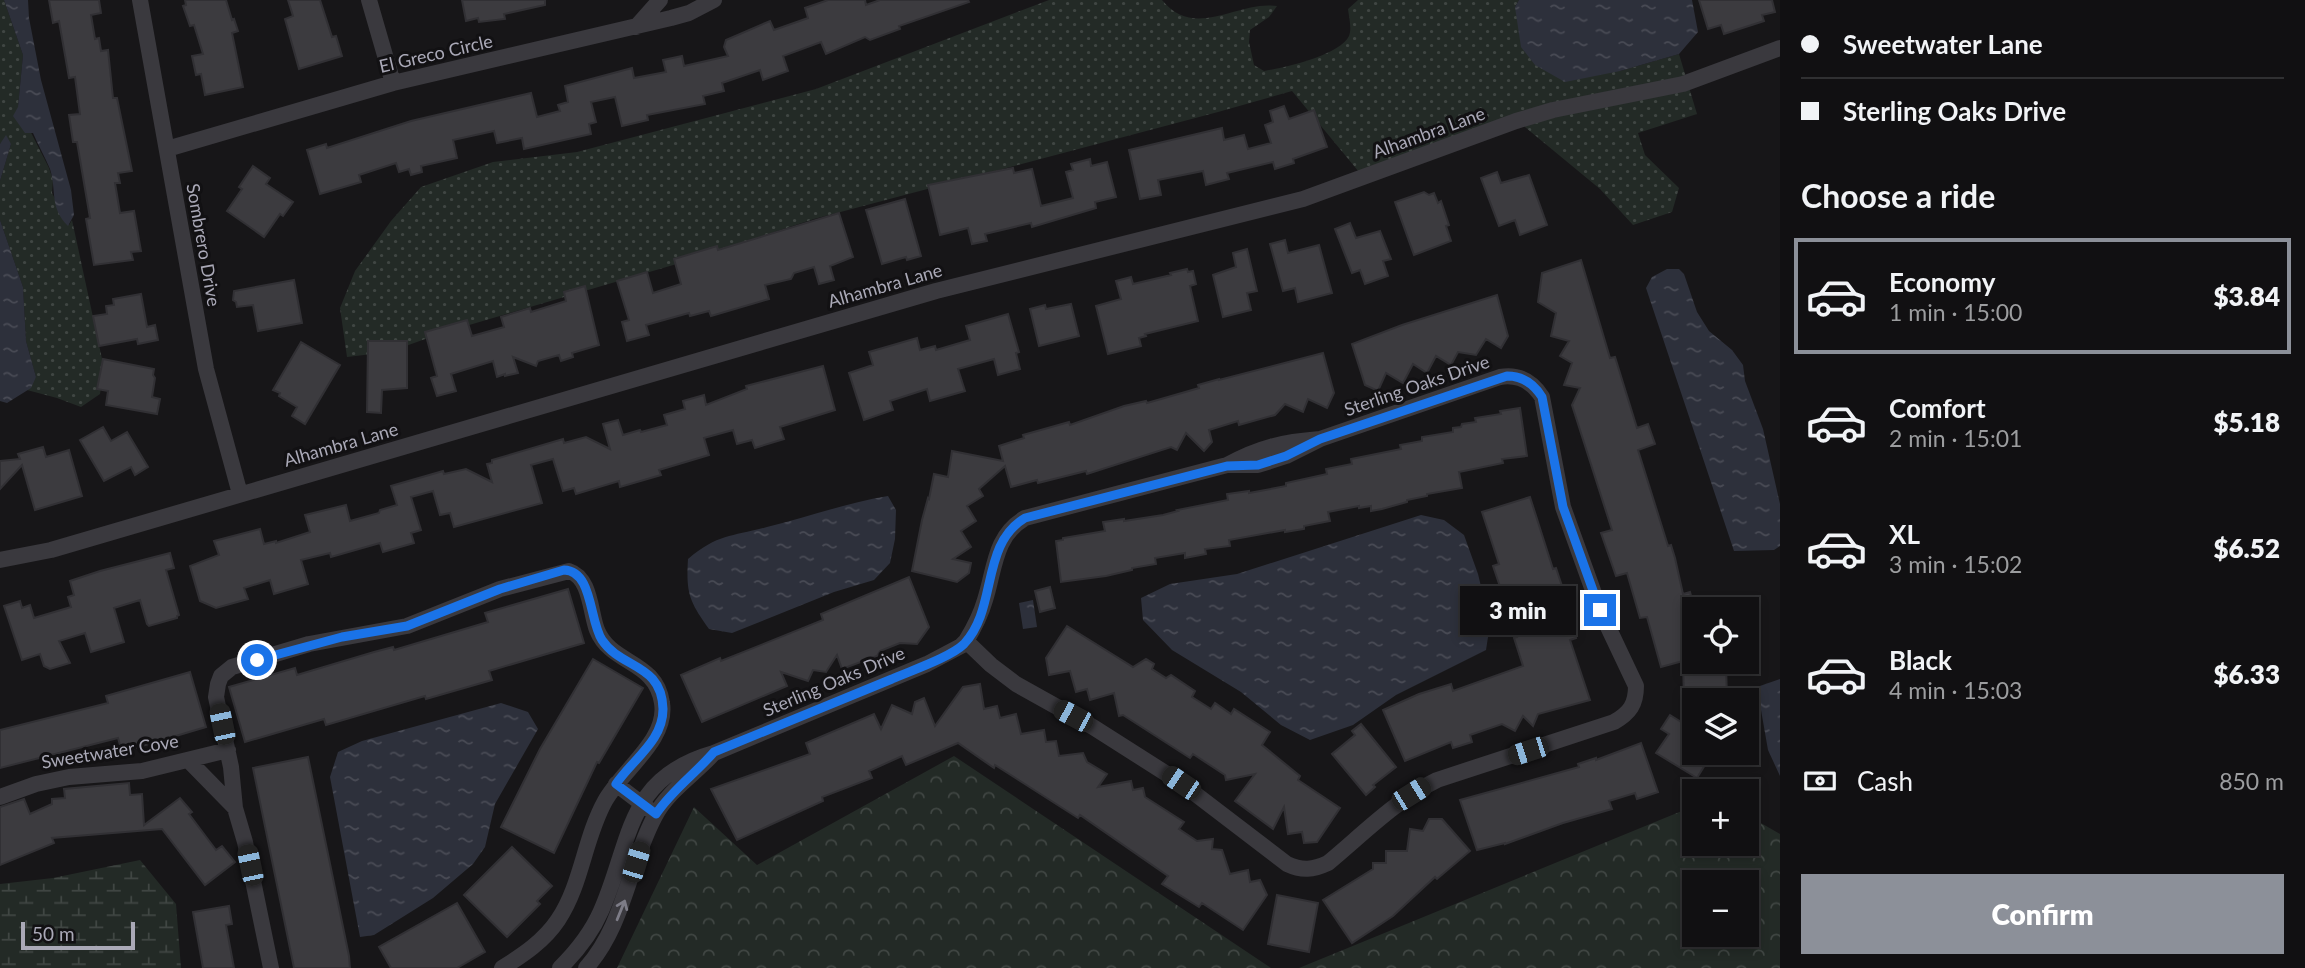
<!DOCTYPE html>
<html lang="en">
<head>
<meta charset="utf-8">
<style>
	:root { --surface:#111012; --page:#1e1e20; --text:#f1f3f6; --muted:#9c9d9f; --line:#303032; --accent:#8c9099 }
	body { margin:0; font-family:Lato,sans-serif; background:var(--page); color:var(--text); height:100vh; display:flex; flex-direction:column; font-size:26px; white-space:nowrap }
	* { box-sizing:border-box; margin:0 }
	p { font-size:23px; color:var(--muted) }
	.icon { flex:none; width:38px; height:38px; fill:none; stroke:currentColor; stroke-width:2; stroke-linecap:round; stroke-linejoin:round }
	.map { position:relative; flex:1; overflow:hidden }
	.details { display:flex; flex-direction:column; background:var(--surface); width:525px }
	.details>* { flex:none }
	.top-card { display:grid; align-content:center; height:154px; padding:0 21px; background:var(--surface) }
	.buttons { position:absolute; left:1682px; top:597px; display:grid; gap:14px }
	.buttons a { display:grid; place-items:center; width:77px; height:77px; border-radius:0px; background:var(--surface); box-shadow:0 4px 10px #0003,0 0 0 2px var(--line); font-size:35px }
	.scale { position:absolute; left:21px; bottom:18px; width:114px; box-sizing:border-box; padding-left:7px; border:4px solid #aaa9b7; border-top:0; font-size:19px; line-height:24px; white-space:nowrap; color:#aaa9b7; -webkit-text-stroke:5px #121113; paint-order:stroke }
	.end { position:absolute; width:32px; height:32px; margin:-16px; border:9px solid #1a73e8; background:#fff; box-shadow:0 0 0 4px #fff }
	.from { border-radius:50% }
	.bubble { position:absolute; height:49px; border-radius:0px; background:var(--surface); box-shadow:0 4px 10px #0003,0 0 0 2px var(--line); font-size:23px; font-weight:800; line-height:49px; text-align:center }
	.car { position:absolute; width:21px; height:42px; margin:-21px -10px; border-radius:9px; box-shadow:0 0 5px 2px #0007; background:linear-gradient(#222 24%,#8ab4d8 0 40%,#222 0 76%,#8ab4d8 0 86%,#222 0) }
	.top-card b { display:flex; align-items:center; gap:24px; height:66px; font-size:26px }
	.top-card b+b { border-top:2px solid var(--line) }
	.top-card i { width:18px; height:18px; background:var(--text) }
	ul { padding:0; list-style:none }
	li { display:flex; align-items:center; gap:21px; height:116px; margin:0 14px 10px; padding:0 7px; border:4px solid transparent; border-radius:0px }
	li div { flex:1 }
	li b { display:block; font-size:26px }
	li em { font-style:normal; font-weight:800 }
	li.active { border-color:var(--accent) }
	li>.icon { width:63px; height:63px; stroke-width:1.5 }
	h2 { padding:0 21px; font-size:32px; line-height:84px }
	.pay { display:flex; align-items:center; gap:18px; height:77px; padding:0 21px; font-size:26px }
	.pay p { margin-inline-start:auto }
	.button { display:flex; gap:14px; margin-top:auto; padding:14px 21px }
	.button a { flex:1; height:80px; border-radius:0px; background:var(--accent); color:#fff; font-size:28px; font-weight:800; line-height:80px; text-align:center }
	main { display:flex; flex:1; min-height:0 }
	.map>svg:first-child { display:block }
	.grass { fill:url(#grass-dots) }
	.forest { fill:url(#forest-crowns); fill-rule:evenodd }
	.wetland { fill:url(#wetland-marsh) }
	.water { fill:url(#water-ripples) }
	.building { fill:#3c3b3f; stroke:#313034; stroke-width:2 }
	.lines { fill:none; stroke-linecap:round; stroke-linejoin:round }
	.street { stroke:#3a393e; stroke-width:16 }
	.oneway { stroke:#7d7c87 }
	.route { stroke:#1a73e8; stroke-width:9 }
	.labels { text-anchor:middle; stroke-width:6; stroke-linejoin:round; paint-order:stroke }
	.street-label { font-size:18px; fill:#aaa9b7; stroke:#121113 }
</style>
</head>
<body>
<main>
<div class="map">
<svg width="1780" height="968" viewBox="0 0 1780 968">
	<defs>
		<pattern id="grass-dots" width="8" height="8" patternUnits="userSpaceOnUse" patternTransform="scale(1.75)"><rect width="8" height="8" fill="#232a26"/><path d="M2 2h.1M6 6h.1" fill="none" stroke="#404643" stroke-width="1.8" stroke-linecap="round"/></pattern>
		<pattern id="forest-crowns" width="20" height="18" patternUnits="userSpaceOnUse" patternTransform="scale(1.75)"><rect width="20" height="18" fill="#232a26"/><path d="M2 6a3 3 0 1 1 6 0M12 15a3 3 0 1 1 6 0" fill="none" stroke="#404643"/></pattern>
		<pattern id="wetland-marsh" width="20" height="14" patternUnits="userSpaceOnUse" patternTransform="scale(1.75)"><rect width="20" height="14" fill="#232a26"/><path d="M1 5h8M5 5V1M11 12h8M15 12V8" fill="none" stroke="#404643"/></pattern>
		<pattern id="water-ripples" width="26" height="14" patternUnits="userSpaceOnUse" patternTransform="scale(1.75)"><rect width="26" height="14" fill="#2d303b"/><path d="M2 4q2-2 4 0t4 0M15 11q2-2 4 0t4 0" fill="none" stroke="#494b55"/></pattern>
	</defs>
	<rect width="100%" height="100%" fill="#171618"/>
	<path class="grass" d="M0,0h4l19,55 -5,52 31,61 4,12 -1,13 17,32 3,-5 32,148 -4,26 -19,13 -24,-9 -30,-8 9,-13 -10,-36 -3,-54 -23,-67v-39l11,-37 -7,-4 -4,4z
		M1049,0h113c33,41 75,0 115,6l-8,11 -19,13 -1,12 5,23 10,6c20,-3 76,-16 85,-35 3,-7 0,-19 -1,-27l10,-9h161l-4,7 105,64 59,-17 18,60 -59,19 7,22 34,33 -7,24 -39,13 -33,-36 -81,-67 -160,50 -67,-81 -74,21 -404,107 -134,44 -238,70 -53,19 -42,5 -7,-49 15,-37 36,-50 30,-34 72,-25 84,-10 239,-63z"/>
	<path class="forest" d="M954,756l317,212h-654l77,-161 63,58z
		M1694,806v38h52l1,-29 33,19v134h-481zM1694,882h52v52h-52z"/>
	<path class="wetland" d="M140,860l36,44 5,64h-181v-84l53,-6z"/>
	<path class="water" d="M4,0h24l1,18 12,62 30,110 3,25 -6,11c-19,-19 -11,-35 -18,-57 -5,-12 -12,-24 -17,-36h-8l-12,-17 5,-9 5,-52z
		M1519,0h173l6,32 -19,22 -59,17 -55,11 -30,-17 -14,-18 -6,-40z
		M6,135l5,9 -11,37v-37z
		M0,220l23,67 3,54 10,36 -5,11 -24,15 -7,-2z
		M1667,269h12l5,5 13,38 12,19 23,19 11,15 2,16 18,48 17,75v42l-6,4 -40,1 -88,-263 6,-11z
		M888,496l8,14 -1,29 -5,24 -16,17 -40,12 -102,41 -23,-4c-20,-28 -23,-36 -21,-70 31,-26 44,-22 79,-32 41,-10 79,-24 121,-31z
		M1421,515l23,5 20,15 14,39 12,50 -4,26 -90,45 -43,30 -43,15 -29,-15 -40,-33 -69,-42 -29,-30 -2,-22 29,-14 67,-10z
		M1033,600l4,27 -14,2 -4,-26z
		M1780,679v97l-12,-26 -11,-63z
		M501,703l27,9 10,17 -43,75 -10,43 -12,17 -40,34 -59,37 -14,2 -30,-160 8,-25 24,-11z"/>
	<path class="building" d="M49,0h50l2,13 -10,2 4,24 4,-1 2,13 7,-1 5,48h4l15,73 -14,2 2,10h-5l5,30 14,-2 7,40 -10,1 2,8 -39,5 -8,-46 4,-1 -13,-76h-4l-4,-27 11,-1 -5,-37 -6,1 -10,-57 -6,2z
		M185,0h41l6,20 2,-1 4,12 -6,2 11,54 -38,8 -4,-21 -5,1 -4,-19 11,-2 -9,-29 -4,1 -7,-20 3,-1z
		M288,0h32l12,37 4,-1 6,20 -43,13 -14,-50 8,-3z
		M462,0h83v5l-41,9 1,5 -26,3 -1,-4 -12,3z
		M828,0h37l1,5 14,-5h88l1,2 -70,24 1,3 -30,11 -5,-3 -39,17 -5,-12 -38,14 5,15 -25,9 -3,-10 -38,13 2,8 -21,5 2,8 -58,11 1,5 -26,6 -7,-29 -24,5 5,20 -7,2 2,10 -67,15 -2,-11 -25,5 -3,-12 -41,9 4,18 -36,8 1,6 -11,3 -2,-6 -10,3 -3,-9 -37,12 2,7 -41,12 -13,-44 19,-6 1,4 84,-27 120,-28 6,24 23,-6 -2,-6 10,-3 -3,-16 67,-18 2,10 32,-6 -3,-12 19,-4 2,10 44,-10 -4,-9 2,-7 44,-19 4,9 34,-12 -3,-10z
		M1699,0h73l3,12 -13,3 2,6 -40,13 -3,-9 -13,4z
		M1284,106l5,13 25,-9 13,37 -34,12 1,4 -19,6 -2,-7 -46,11 2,6 -23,6 -3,-14 -45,9 3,15 -21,4 -11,-49 93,-22 2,12 20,-5 4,14 23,-6 -6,-18 8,-3 -3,-11z
		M1090,159l1,7 16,-4 9,35 -21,5 1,6 -64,19 -1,-4 -46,11 2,7 -15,3 -4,-16 -28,7 -12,-50 85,-17 1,5 18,-4 9,37 32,-8 -7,-26 7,-2 -2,-6z
		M253,166l17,12 -4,6 27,18 -10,14 -3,-2 -16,23 -37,-26 15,-22 -3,-2z
		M1497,172l4,11 28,-8 18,50 -27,10 -5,-15 -16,6 -18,-48z
		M1424,192l5,3 5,-2 4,10 3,-2 8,24 -3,1 5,15 -37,14 -19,-53z
		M905,199l16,57 -14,4 -1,-3 -24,7 -16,-54z
		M839,213l14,44 -23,9 4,14 -15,4 -5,-17 -20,6 -3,6 -26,6 4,14 -58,17 -2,-5 -19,5 -1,-3 -43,12 3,10 -22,6 -5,-19 7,-2 -12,-39 30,-9 6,21 28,-9 -7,-25 43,-13 1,4z
		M1350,223l6,15 24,-7 11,28 -8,2 5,15 -23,8 -5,-14 -8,3 -17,-44z
		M1285,240l3,13 31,-8 13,48 -34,9 -3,-14 -12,3 -13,-47z
		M1247,249l10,42 -10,2 4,17 -28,7 -10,-42 23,-8 -3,-14z
		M1581,260l29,98 5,-1 22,71 11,-4 7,20 -17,6 30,96 3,-1 4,13 8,36 7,-2 4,15v51l-33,9 -14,-50 -7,1 -13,-45 -11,3 -15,-43 11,-3 -40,-125 8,-17 -16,-3 8,-22 -12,-7 9,-15 -18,-5 5,-23 -18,-11 4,-29z
		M1187,269l1,3 5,-1 3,13 -6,2 8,35 -53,13 1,2 -7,2 2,8 -33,8 -12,-48 25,-7 -5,-18 15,-4 2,7 38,-9 -1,-2z
		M294,280l8,43 -44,8 -5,-26 -16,2 -1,-5 -3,-2 1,-9z
		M585,286l14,59 -27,8 1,4 -12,4 -2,-6 -21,6 -2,5 -23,-9 5,16 -13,3v-2l-8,3 -4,-16 -42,13 5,17 -19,5 -6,-18 6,-2 -12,-44 42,-12 5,16 32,-9 -3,-10 29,-9 1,4 35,-11 -2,-9z
		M141,294l6,33 8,-2 3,15 -20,4 -1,-5 -38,7 -6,-30 14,-2 -1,-8 8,-1 -1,-6z
		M1497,295l11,41 -7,12 -15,-9 -10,16 -18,-3 -7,13 -15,-9 -9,17 -14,-9 -10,19 -17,-10 -8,18 -13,-6 -13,-41 50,-19z
		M1071,304l8,32 -40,10 -9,-37 15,-4 1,4z
		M1008,314l11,38 -3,1 4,16 -22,6 -4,-16 -36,10 7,22 -35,10 -3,-12 -37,12 3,9 -29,10 -15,-47 24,-8 -4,-13 48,-14 3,12 15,-4 1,4 34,-10 -4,-14z
		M368,341h39v47l-25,2 -1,23 -14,-1z
		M301,342l39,23 -35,59 -13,-8 5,-9 -18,-11 1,-3 -7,-3z
		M1323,353l11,40 -7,15 -19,-9 -5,13 -18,-8 -10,11 -36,10 -1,-4 -29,9 3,12 -8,9 -18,-18 -9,17 -6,-3 -84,27 -1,-3 -48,12 -1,-3 -26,7 -6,-21 -26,23 4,7 -16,10 9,15 -15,10 10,16 -18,12 18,4 -2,10 -12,9 -45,-11 10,-51 6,-22 1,1 5,-25 14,3 4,-26 51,10 -4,-15 25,-8 -1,-3 46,-13 1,3 54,-19 22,-5 1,2 52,-15 -1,-3 21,-6v1z
		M103,359l51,10 -1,6 2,3 -3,19 8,2 -3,15 -51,-9 2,-14 -11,-2z
		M823,366l12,44 -55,17 4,12 -29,9 -3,-8 -15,4 -4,-14 -29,8 5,17 -50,15 2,5 -41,12 -1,-6 -43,13 -2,-6 -11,3 -10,-32 -22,6 11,38 -88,24 -4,-14 -10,2 -7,-24 -22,6 10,33 -10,3 3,10 -31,9 -3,-9 -49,14 -1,-4 -29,7 7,24 -34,10 -4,-14 -26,8 4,11 -32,9 -16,-7 -10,-35 29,-11 -5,-14 46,-12 4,15 12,-3v2l34,-11 -5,-17 41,-10 4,16 29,-8 1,-3 17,-5 -6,-19 52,-15 1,3 22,-5 26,13 -5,-18 5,-1v-3l71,-21 1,4 22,-6 24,12 -7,-25 15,-4 5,15 17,-5 1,2 26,-7 -3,-10 21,-6 -2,-8 21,-6 2,10 41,-16 -1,-3z
		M1520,408l7,48 -25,3 1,4 -44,9 3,16 -35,6v2l-20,4v2l-25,7 -11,2v-5l-12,2v-2l-31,6 2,9 -26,5v3l-19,3v-2l-56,10 1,6 -25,3 1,5 -21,4v-5l-30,5 1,6 -24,4v2l-26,6 -45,6 -5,-41 7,-1v-2l42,-7 -2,-9 21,-3v2l39,-6 15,-4 -1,-1 51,-10 -1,-6 22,-3v2l37,-7v-3l41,-9 -1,-5 26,-5 -1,-5 50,-10 -1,-4 22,-4v-4l31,-5v-4l8,-1 1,-3 14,-2 -1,-4 26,-4 -1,-3z
		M103,427l8,14 16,-9 21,35 -13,8 -4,-8 -27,14 -24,-41z
		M43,447l3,10 23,-7 13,46 -47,14 -13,-45 -22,24v-28l20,-2 -2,-5z
		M1530,497l23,72 3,-1 7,21h-2l15,49 -6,2 20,60 -52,14 -5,12 -10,-10 -8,15 -13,-7 -32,11 2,7 -19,6 -2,-6 -46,19 -22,-51 36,-16 32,-10 2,7 70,-25 -9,-28 3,-1 -24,-71 6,-2 -17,-52z
		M170,553l4,15 -8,2 13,45 -2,1v2l-28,8 -2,-2 -7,-24 -26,8 10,34 -33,10 -6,-19 -26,8 11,22 -20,6 -6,-3 -4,-12 -18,6 -18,-54 16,-5 2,7 8,-3 4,13 37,-11 -3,-10 6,-2 -4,-14 30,-10z
		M909,577l20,50 -12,17 -17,-1 -20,8 -3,5 -35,13 -5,-14 -11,17 -13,-2 -5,11 -27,-9 6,14 -85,36 -21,-47 39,-17 1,3 102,-41 -2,-6z
		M1050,587l5,21 -15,4 -5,-21z
		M568,589l16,54 -95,28 3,9 -66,19 -1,-3 -99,29 -2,-6 -79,23 -16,-55 66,-19 2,7 77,-23 19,-5 1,3 94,-28 -3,-9z
		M1067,626l66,41 13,-8 8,5 -2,5 14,9 5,-3 24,16 -3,6 19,12 4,-6 16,11 3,-5 36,23 -8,13 38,31 -2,4 42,28 -23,34 -13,1 -2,-11 -14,2 -4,-27 -11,22 -38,-28 20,-27 -29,6 -1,-5 -32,-21 -3,4 -67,-43 -4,1 -5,-23 -24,7 -3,-11 -11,3 -6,-21 -21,4 -3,-17z
		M593,659l50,29 -44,75 -2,-1 -43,91 -53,-26 39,-78z
		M1683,662h43l1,38h-43z
		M190,672l16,55 -84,25 -4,-14 -118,30v-38l108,-27 -2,-7z
		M980,684l4,25 13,-3 3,12 16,-4 5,20 23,-4 2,12 10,-1 3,15 24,-3 4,9 20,12 -9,13 33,-6 2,9 10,-2 2,9 39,25 -5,7 18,12 16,-2 -1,10 10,1 8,24 18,-4 2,12 10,-2 7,15 -24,35 -41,-27 -3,4 -37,-23 6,-8 -88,-61 -2,3 -83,-53 -1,3 -36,-25 -52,22 -4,-9 -33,15 3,7 -50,19 1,4 -86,39 -26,-51 99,-35 -4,-11 68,-29 7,15 11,-24 20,9 3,-12 9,-4 11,28 28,-39z
		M1670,715l24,15v22h19l-16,26 -41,-25 13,-19 -8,-5z
		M1361,724l35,43 -23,18 2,2 -9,8 -34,-41 23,-19 -3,-4z
		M1641,743l17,49 -21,7 -2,-6 -26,8 3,8 -49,14 -58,21v-1l-28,7 -17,-50 119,-33 -1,-3 18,-6v2z
		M308,757l41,199 1,12h-56l-41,-200z
		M129,783l1,12 12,-1 2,31 36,-27 12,14 -3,2 27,36 6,-4 13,16 -30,23 -43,-56 -110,9 2,5 -54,22v-58l24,-8 6,15 22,-10v-5l13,-1 -1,-9z
		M1429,819h13l28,32 -33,28 -2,-2 -42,39 -41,27 -29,-43 50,-31v-6h13v-12h21l3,-22 13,2z
		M512,847l40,39 -15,15 3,3 -33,33 -43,-42z
		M1277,895l41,8 -9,49 -41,-8z
		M457,903l28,49 -28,16h-66l-12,-21z
		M229,906l3,18 -6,1 8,43h-31l-10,-56z"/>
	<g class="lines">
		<path class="street" d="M140,0l66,369 34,125
			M369,0l24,83
			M636,27l24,-27
			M167,149l226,-66 278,-65 18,-5 25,-13
			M1227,465h31l28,-9 34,-17 180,-62c18,-3 32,4 42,20l21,110 37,103 36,76c0,18 -6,27 -22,36l-177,58c-41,20 -74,54 -109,83 -15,7 -26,8 -41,1l-106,-81 -88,-56 -77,-43 -25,-19 -25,-24c8,-13 15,-27 19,-41 10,-31 9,-64 40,-82l202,-53c33,-18 56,-23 93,-26
			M0,560l51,-10 885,-259 367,-92 213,-78 37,-11 130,-26 97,-36
			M714,753l213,-89 34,-18 5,-5
			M188,760l47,48
			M616,784l34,26
			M0,797l36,-13 33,-7 73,-6 86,-21
			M271,968l-26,-126 -10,-34 -4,-41 -15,-70 2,-13 3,-8 11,-9 77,-23 98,-18 93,-37 69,-18c22,7 21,41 28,59 14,35 59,30 65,73 6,37 -40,67 -57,98 -21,38 -23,83 -47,119 -14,21 -35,35 -56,48
			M560,968c17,-17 31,-34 41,-57 31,-70 24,-133 113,-158 -19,21 -46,38 -59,63 -27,50 -30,108 -69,152"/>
	</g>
	<defs><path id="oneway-shaft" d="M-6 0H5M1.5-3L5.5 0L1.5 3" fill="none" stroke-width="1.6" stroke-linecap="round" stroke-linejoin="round" transform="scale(1.75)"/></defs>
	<use class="oneway" href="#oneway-shaft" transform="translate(621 910) rotate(-68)"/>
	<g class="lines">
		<path class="route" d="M257,660l85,-23 65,-11 93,-37 64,-19c29,1 25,50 38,70 19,29 60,23 61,69 0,32 -30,50 -47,75l40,30c16,-24 39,-40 58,-62 59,-24 118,-49 178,-73 18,-8 59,-22 72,-35 34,-36 16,-99 61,-126l202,-52 31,-1 28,-9 34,-17 187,-63c16,0 27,8 35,21l21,110 37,103"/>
	</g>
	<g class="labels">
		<g class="street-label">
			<text transform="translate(436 54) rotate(-13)" y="6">El Greco Circle</text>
			<text transform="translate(1429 133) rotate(-20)" y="6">Alhambra Lane</text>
			<text transform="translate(203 245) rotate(80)" y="6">Sombrero Drive</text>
			<text transform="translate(885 286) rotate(-16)" y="6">Alhambra Lane</text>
			<text transform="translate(1417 386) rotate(-19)" y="6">Sterling Oaks Drive</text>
			<text transform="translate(341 445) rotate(-16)" y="6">Alhambra Lane</text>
			<text transform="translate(834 682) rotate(-23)" y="6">Sterling Oaks Drive</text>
			<text transform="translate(110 752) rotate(-9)" y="6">Sweetwater Cove</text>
		</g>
	</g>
</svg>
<div class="buttons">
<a><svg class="icon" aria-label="locate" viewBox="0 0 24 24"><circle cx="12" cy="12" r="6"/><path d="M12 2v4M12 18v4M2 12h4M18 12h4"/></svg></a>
<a><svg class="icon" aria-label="layers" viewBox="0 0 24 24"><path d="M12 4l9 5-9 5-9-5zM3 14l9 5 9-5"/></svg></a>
<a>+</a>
<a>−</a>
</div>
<div class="scale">50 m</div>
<i class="end from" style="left:257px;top:660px"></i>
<i class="end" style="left:1600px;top:610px"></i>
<div class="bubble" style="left:1460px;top:586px;width:116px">3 min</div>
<i class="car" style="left:1073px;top:716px;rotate:298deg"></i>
<i class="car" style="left:222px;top:724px;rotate:348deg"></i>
<i class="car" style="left:1528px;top:751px;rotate:252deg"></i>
<i class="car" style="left:1181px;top:783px;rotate:304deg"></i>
<i class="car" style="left:1411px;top:794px;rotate:58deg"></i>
<i class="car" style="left:636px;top:862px;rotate:17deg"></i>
<i class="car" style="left:250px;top:865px;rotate:348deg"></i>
</div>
<section class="details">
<div class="top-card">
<b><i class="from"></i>Sweetwater Lane</b>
<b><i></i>Sterling Oaks Drive</b>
</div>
<h2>Choose a ride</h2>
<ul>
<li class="active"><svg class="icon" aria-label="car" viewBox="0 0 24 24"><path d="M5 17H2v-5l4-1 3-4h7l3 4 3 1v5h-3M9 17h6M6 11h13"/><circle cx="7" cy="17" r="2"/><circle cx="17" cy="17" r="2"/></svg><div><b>Economy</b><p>1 min · 15:00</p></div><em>$3.84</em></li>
<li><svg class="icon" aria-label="car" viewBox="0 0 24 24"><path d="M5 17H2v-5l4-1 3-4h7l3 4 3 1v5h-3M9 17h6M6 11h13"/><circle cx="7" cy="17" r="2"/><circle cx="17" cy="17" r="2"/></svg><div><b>Comfort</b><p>2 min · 15:01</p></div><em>$5.18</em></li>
<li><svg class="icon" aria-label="car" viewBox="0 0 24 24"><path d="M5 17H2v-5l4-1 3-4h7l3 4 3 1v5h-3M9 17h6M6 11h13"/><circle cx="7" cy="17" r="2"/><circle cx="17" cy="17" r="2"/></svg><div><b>XL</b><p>3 min · 15:02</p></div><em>$6.52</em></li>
<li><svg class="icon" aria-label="car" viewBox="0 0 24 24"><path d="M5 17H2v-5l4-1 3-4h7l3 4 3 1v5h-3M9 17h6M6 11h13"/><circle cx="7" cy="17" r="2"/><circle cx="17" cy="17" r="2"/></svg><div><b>Black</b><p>4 min · 15:03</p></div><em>$6.33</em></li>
</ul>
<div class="pay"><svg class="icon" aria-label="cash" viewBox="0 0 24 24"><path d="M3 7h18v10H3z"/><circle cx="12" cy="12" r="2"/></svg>Cash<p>850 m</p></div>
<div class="button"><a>Confirm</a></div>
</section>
</main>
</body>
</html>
